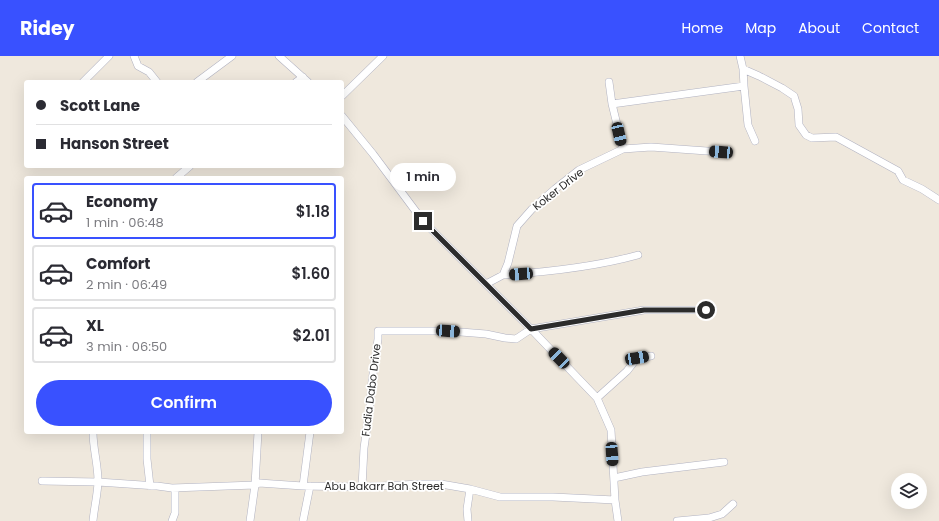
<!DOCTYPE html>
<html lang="en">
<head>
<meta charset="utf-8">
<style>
	:root { --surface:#fff; --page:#f7f7f7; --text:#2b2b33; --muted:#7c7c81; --line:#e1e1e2; --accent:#3951ff }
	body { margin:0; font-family:Poppins,sans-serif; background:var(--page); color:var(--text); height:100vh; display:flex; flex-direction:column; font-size:15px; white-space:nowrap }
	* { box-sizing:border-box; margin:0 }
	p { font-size:13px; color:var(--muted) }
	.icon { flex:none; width:22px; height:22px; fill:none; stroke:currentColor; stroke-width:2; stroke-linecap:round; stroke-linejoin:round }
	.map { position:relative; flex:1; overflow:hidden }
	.details { position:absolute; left:24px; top:120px; width:320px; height:258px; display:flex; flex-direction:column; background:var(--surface); border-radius:4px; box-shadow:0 4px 16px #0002 }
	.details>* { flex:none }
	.hud { position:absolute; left:24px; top:24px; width:320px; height:88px; border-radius:4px; box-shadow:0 4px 16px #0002; display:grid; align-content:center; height:88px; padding:0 12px; background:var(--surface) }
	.fabs { position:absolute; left:891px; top:417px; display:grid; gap:8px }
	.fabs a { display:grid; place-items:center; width:36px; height:36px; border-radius:50%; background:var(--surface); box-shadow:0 4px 16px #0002; font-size:20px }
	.end { position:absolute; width:18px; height:18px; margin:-9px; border:5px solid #2c2c2c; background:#fff; box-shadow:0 0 0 2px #fff }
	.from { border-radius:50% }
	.bubble { position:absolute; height:28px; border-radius:14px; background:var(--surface); box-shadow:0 4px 16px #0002; font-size:13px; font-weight:600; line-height:28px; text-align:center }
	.car { position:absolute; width:12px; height:24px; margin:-12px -6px; border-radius:5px; box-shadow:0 0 3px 1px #0007; background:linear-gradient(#222 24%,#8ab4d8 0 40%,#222 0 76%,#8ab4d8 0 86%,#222 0) }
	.hud b { display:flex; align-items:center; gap:14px; height:38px; font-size:15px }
	.hud b+b { border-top:1px solid var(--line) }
	.hud i { width:10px; height:10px; background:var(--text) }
	ul { padding:7px 0 0; list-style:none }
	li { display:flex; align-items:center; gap:12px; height:56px; margin:0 8px 6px; padding:0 4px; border:2px solid var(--line); border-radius:4px }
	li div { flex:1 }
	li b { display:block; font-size:15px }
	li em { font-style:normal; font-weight:600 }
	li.current { border-color:var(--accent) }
	li>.icon { width:36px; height:36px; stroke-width:1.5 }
	.cta { display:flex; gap:8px; margin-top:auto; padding:8px 12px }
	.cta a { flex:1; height:46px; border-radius:24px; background:var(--accent); color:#fff; font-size:16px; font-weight:600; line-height:46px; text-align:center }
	header { display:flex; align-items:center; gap:24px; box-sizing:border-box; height:56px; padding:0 20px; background:var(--accent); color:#fff }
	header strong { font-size:19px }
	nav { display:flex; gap:22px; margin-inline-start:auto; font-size:14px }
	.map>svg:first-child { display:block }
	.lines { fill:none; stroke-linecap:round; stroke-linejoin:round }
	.minor-casing { stroke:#b1b2c1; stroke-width:8 }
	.minor { stroke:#fff; stroke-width:7 }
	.route { stroke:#2c2c2c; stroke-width:5 }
	.labels { text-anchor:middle; stroke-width:3.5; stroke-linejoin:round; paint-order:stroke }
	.street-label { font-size:11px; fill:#2c2c2c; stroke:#fff }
</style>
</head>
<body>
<header>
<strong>Ridey</strong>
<nav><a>Home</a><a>Map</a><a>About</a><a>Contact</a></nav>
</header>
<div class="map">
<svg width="939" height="465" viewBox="0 0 939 465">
	<rect width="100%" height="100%" fill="#efe8dd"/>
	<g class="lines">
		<g class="minor-casing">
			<path id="minor" d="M134,0l4,10 11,6 8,10
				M279,0l29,26
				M740,0l3,13
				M83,26l26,-26
				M197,26l35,-26
				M296,26l7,-5
				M609,26l3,22 11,45
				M744,30l4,39 7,16
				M342,40l41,-40
				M612,48l132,-18 -1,-17 16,7 23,12 12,8 4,13 1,16 7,10 6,3 24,-1 62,34 5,9 19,9 17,11
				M342,60l31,38 50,67 108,108 66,69 14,32 4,70 3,21
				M176,122l14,-12
				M503,219c46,-3 92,-8 135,-20
				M486,228l17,-9 5,-12 9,-37 15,-17 23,-20 24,-19 44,-21 28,-2 70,5
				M597,342l30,-27 10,-13 14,-2
				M147,376v27l3,27
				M614,422l28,-6 82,-10
				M42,425l56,1 59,4 15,2 83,-3 4,-2 44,3 59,1 58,-3h21l29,5 30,8h53l62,3
				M303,430l7,-54
				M362,431l2,-39 6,-43 2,-24 6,-42v-8h70l38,3 19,4 11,1 15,-10 113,-19h69
				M93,465c1,-12 5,-29 5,-40 0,-17 -5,-32 -5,-49
				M172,465l3,-8v-25
				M250,465l5,-36 3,-53
				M303,465l7,-35
				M468,465l-1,-12 3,-20
				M677,465l32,-3 13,-4 11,-10"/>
		</g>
		<use href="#minor" class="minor"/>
	</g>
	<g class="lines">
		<path class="route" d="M423,165l108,108 113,-19h62"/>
	</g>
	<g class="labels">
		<g class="street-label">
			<text transform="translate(558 133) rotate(-38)" y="4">Koker Drive</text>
			<text transform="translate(371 334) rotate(-83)" y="4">Fudia Dabo Drive</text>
			<text x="384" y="434">Abu Bakarr Bah Street</text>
		</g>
	</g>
</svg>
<div class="fabs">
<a><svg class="icon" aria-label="layers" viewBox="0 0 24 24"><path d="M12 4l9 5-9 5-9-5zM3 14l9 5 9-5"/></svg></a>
</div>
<i class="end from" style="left:706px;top:254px"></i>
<i class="end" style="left:423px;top:165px"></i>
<div class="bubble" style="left:390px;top:107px;width:66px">1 min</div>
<i class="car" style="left:619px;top:78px;rotate:167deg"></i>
<i class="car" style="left:721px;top:96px;rotate:274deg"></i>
<i class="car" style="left:521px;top:218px;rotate:266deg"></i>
<i class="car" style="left:448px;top:275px;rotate:94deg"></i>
<i class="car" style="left:559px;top:302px;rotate:316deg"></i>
<i class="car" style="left:637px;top:302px;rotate:80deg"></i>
<i class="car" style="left:612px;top:398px;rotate:176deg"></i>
<div class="hud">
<b><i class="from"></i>Scott Lane</b>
<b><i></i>Hanson Street</b>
</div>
<section class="details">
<ul>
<li class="current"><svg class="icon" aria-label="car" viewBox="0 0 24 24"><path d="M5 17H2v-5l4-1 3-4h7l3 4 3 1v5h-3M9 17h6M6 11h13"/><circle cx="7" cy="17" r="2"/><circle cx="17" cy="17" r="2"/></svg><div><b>Economy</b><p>1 min · 06:48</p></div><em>$1.18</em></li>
<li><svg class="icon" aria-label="car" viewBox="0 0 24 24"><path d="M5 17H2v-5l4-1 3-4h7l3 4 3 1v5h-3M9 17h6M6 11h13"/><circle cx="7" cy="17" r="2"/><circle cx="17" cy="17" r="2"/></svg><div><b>Comfort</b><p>2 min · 06:49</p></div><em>$1.60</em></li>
<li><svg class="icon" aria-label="car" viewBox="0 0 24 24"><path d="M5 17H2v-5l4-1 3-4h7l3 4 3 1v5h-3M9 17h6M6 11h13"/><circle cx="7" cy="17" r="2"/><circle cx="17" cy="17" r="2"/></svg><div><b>XL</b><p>3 min · 06:50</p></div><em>$2.01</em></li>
</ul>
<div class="cta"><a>Confirm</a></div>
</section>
</div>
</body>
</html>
